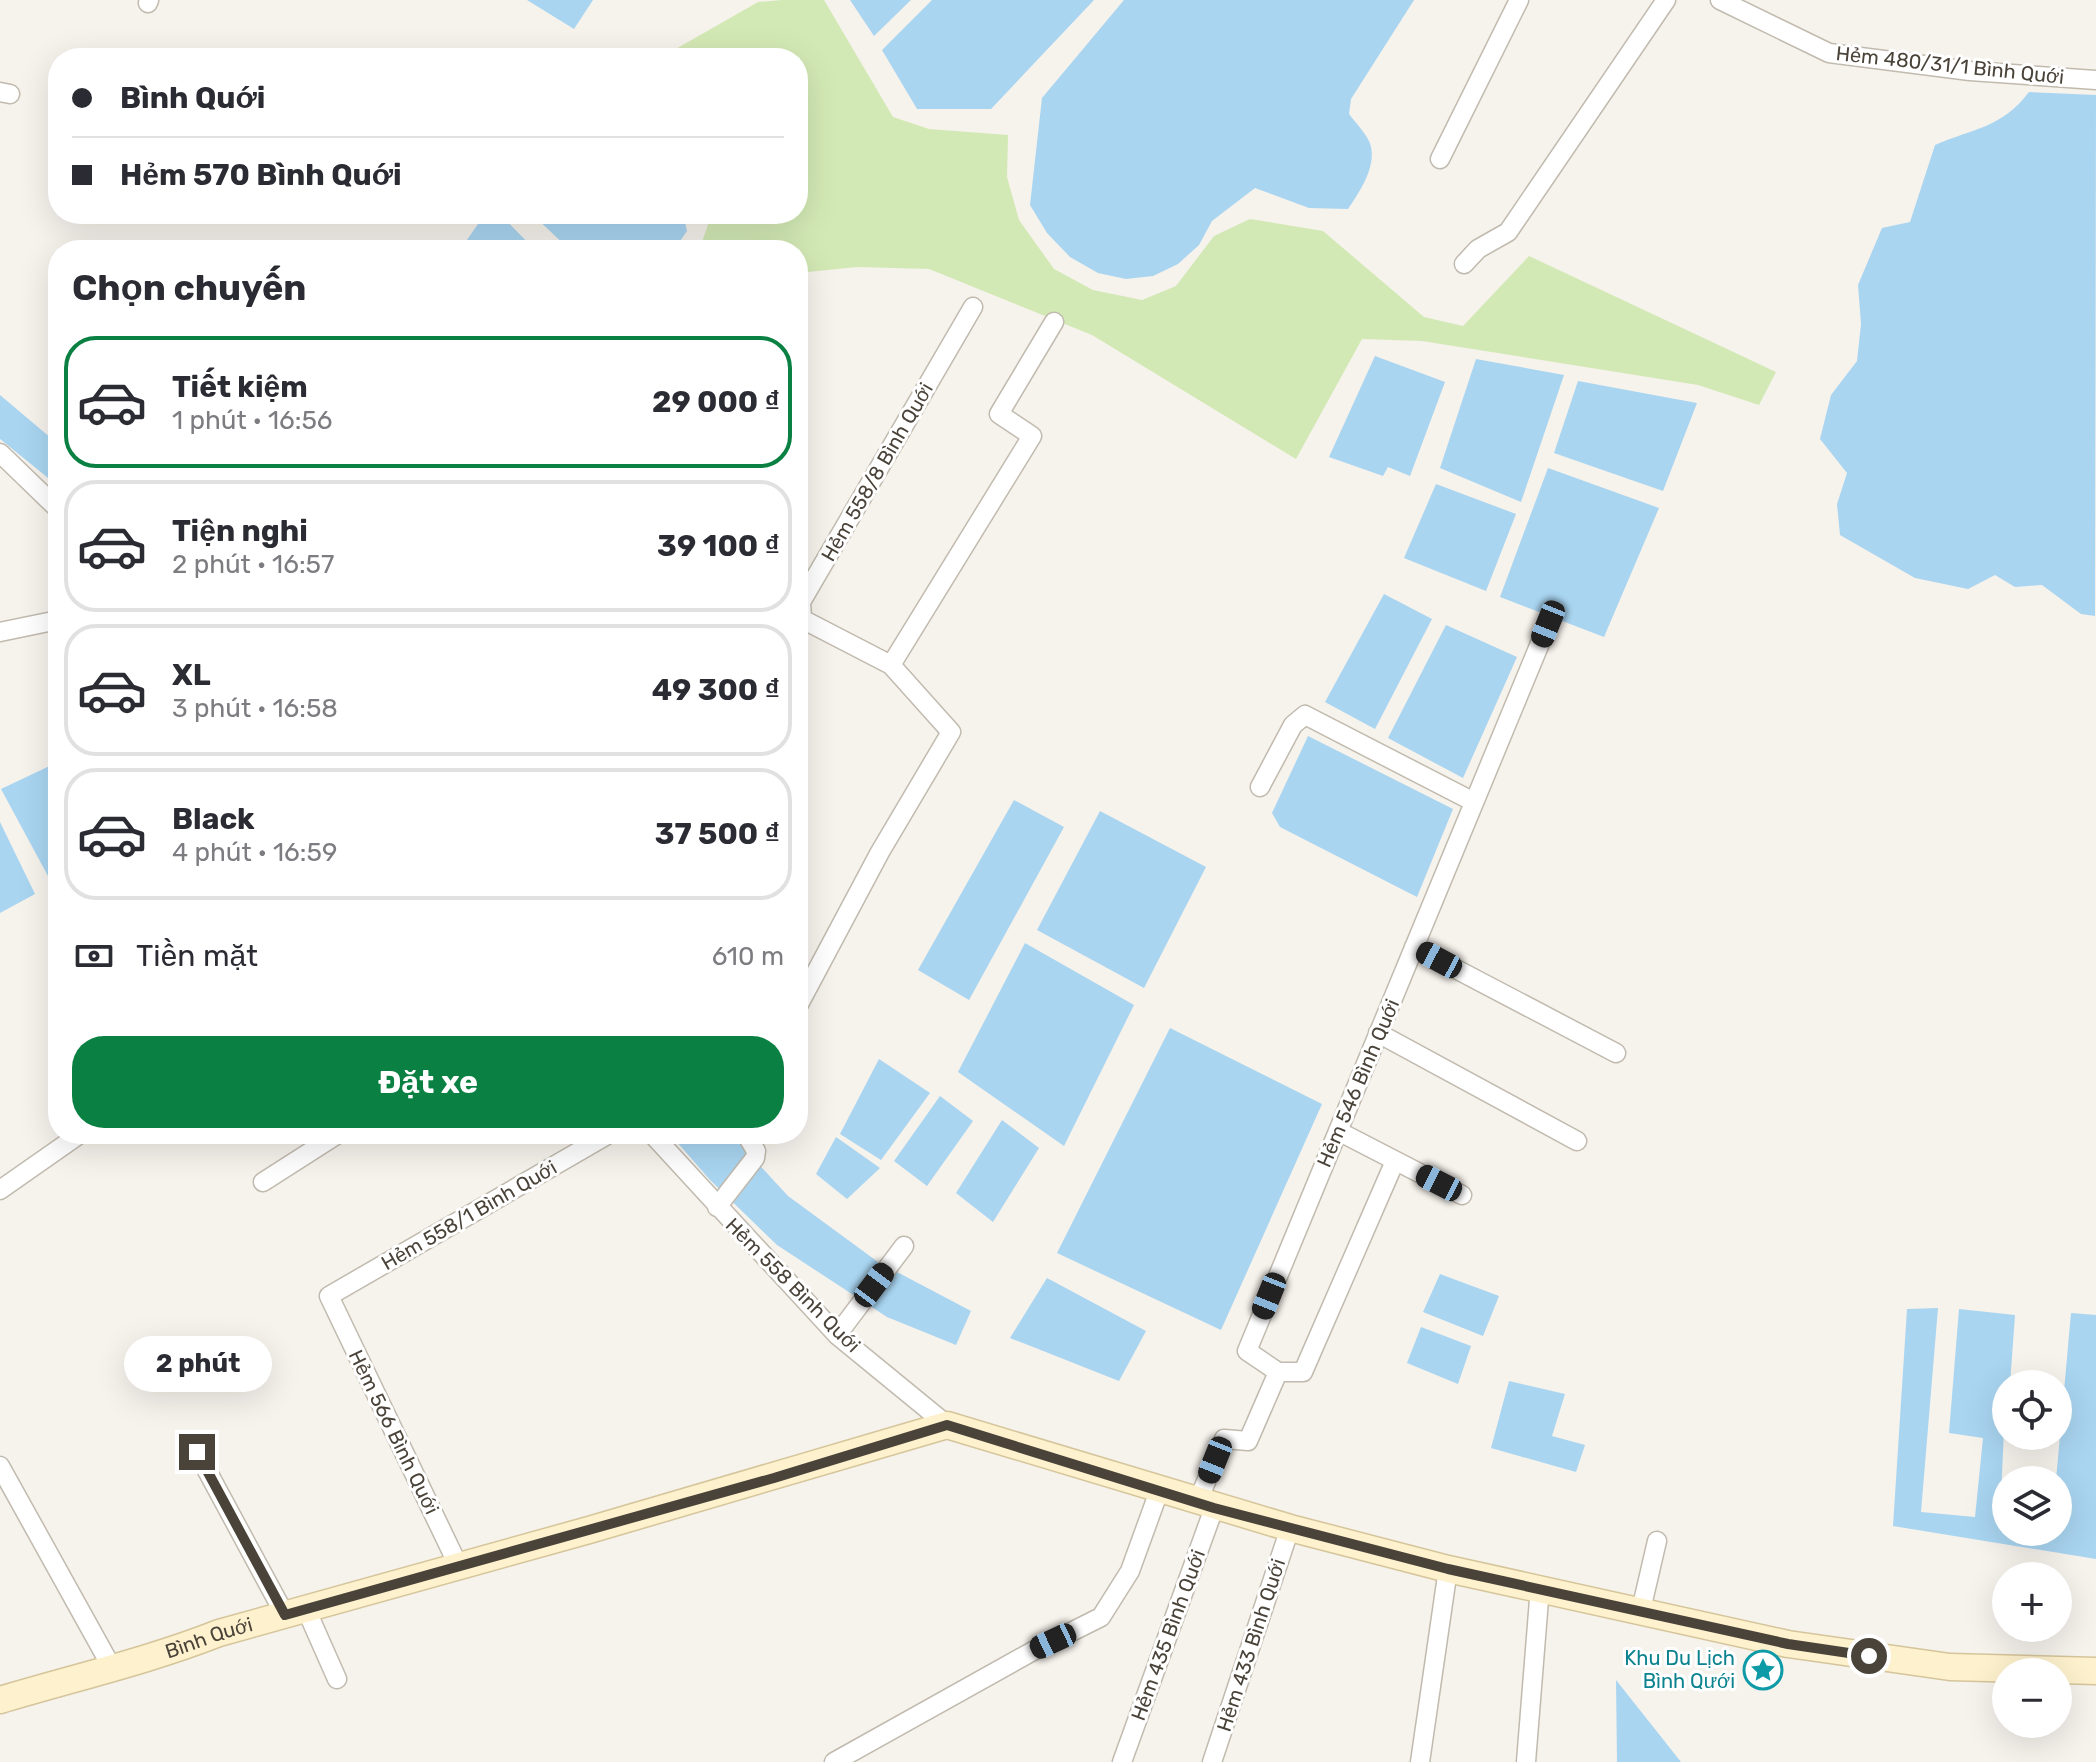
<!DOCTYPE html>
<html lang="vi">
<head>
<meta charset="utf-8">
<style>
	:root { --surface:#fff; --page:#f2f2f3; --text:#2b2b33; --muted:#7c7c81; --line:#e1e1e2; --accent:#0b8043 }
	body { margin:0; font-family:Rubik,sans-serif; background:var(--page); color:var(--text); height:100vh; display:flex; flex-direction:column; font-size:30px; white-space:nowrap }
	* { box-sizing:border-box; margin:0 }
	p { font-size:26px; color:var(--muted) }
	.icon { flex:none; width:44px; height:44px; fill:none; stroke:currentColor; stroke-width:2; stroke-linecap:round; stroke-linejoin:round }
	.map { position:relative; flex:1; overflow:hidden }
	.details { position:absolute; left:48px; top:240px; width:760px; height:904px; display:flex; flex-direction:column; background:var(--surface); border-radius:32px; box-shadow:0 8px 32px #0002 }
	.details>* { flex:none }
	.hud { position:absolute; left:48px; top:48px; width:760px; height:176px; border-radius:32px; box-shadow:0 8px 32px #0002; display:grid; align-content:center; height:176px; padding:0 24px; background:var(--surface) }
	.controls { position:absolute; left:1992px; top:1370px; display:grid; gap:16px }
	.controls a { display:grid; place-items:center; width:80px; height:80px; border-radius:50%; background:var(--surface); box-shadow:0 8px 32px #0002; font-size:40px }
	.end { position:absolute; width:36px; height:36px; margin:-18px; border:10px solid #4a4339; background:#fff; box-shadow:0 0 0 4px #fff }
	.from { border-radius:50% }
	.bubble { position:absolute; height:56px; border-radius:28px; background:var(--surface); box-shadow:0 8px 32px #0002; font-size:26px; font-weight:700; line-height:56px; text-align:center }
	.car { position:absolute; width:24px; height:48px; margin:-24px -12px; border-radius:10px; box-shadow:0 0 6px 2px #0007; background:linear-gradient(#222 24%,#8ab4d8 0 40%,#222 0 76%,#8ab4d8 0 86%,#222 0) }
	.hud b { display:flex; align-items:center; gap:28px; height:76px; font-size:30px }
	.hud b+b { border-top:2px solid var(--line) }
	.hud i { width:20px; height:20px; background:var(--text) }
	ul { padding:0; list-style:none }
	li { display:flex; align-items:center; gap:24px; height:132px; margin:0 16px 12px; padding:0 8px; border:4px solid var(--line); border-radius:32px }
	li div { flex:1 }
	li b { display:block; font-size:30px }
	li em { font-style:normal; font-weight:700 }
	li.selected { border-color:var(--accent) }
	li>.icon { width:72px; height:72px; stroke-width:1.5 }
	h2 { padding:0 24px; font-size:36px; line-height:96px }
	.pay { display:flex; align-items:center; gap:20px; height:88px; padding:0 24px; font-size:30px }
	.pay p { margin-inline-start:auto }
	.action { display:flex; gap:16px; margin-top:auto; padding:16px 24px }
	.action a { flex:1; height:92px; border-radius:32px; background:var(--accent); color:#fff; font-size:32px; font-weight:700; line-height:92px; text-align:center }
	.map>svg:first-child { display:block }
	.green { fill:#d3e9b5 }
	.water { fill:#a9d5f1 }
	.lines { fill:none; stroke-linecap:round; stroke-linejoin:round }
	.minor-casing { stroke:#c1baae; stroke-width:21 }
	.secondary-casing { stroke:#d5c59b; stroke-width:29 }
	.minor { stroke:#fff; stroke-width:18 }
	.secondary { stroke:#fef1cd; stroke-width:26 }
	.route { stroke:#4a4339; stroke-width:10 }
	.labels { text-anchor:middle; stroke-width:6; stroke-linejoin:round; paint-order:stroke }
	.street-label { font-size:20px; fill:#4a4339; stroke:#fff }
	.culture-label { font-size:20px; fill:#0d838f; stroke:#fff; text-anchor:end }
</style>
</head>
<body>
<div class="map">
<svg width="2096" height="1762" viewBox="0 0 2096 1762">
	<rect width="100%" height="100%" fill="#f6f2ec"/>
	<path class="green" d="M782,0h42l69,117 36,12 79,6 -1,42 12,43 35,49 39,21 49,10 34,-14 38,-50 36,-17 73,12 101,86 39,9 66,-70 247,116 -17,33 -61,-20 -276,-44 -60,-2 -66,120 -204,-124 -163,-66 -72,-2 -59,6v-23h-99l9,-25 -3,-11h93v-156h-138l98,-56z"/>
	<path class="water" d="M527,0h66l-19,29z
		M850,0h61l-37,36z
		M932,0h162l-103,109h-74l-35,-59z
		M1124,0h290l-63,99 -2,15c6,8 15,17 20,27 10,22 -9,51 -21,68l-39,-1 -54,-20 -43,33 -13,24 -21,19 -25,12 -27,3 -28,-6 -28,-16 -23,-24 -17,-28 12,-107z
		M2029,92l67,3 -1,521 -14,-2 -39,-29 -27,2 -20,-12 -27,14 -53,-11 -75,-43 -3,-31 10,-31 -27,-34 11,-44 26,-34 4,-37 -3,-39 24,-57 28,-6 25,-77c39,-17 67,-17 94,-53z
		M485,214h15l35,36h-75z
		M532,214h151l4,17 -13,19h-104z
		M1375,356l70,26 -35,94 -22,-9 -5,9 -54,-19z
		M1476,359l88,16 -43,127 -81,-34z
		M1578,381l119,22 -34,88 -109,-38z
		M0,395l58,49v42l-58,-47z
		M1548,468l111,40 -55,129 -104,-40z
		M1436,484l80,30 -30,77 -82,-33z
		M1384,594l48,25 -57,110 -50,-27z
		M1446,625l71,32 -54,121 -75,-40z
		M1308,736l145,73 -36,88 -137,-70 -8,-14z
		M58,762v108l-10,6 -47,-87z
		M1014,800l50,27 -95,173 -51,-30z
		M1100,811l106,56 -62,121 -107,-58z
		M0,822l35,72 -35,19z
		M1025,943l109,62 -70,141 -106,-74z
		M1170,1028l152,76 -101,226 -164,-77z
		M879,1059l51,34 -49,67 -41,-26z
		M940,1096l33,25 -46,65 -33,-25z
		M1002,1120l37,28 -46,74 -37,-29z
		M670,1134h61l57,62 90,66 93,49 -15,34 -69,-28 -110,-72 -67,-65z
		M836,1137l44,31 -33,31 -31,-25z
		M1440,1274l59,22 -16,40 -60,-24z
		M1047,1278l99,53 -27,50 -109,-43z
		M1938,1308l-17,204 54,5 8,-79 -34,-5 10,-124 56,6 -5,69h-4l-6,135 6,1v12h52l-2,-52 15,-167 25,2v244l-203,-33 14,-217z
		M1421,1327l50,19 -13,38 -51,-21z
		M1509,1381l56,13 -13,42 33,9 -9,27 -85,-24z
		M1616,1680l65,82h-64z"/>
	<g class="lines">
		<g class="minor-casing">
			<path id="minor" d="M1720,0l109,53 141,18 126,9
				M148,3l1,-3
				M0,92l10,2
				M1440,159l79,-159
				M1464,264l14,-15 30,-17 158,-232
				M0,453l58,56
				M0,632l58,-12
				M891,665l141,-229 -33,-22 55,-92
				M1260,787l33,-62 12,-10 169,87
				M1414,947l202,106
				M798,1006l82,-154 71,-120 -60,-67 -89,-46 -1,-17 172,-295
				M1378,1033l199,108
				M1338,1131l124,64
				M652,1134l185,201 110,90
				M263,1182l75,-48
				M0,1190l80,-56
				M717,1207l38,-49 1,-7 -10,-17
				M837,1335l67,-89
				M1278,1372h25l92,-211
				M197,1452l88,163
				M0,1466l111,200
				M1197,1503l27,-64 24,2 30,-69 -31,-21 301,-727
				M459,1567l-130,-271 280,-162
				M306,1609l31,70
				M1641,1610l16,-69
				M834,1762l199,-111 68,-34 29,-46 29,-80
				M1122,1762l92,-254
				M1212,1762l78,-234
				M1420,1762l28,-193
				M1526,1762l14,-175"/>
		</g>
		<g class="secondary-casing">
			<g id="secondary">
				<path id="s1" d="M0,1700c73,-22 148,-39 219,-67l370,-103 358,-105 343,103 158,41 340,75 162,23 146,4"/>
			</g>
		</g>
		<use href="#minor" class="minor"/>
		<use href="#secondary" class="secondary"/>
	</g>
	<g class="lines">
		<path class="route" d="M197,1452l88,163 489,-137 173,-53 267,83 234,61 340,75 81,12"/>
	</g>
	<defs>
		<g id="sight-ring" transform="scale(2)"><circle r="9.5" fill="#fff" stroke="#0f9aa8" stroke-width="1.5"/><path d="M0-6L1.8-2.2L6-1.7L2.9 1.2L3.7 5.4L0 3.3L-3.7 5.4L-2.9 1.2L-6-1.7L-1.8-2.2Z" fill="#0f9aa8"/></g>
	</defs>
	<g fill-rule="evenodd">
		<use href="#sight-ring" x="1763" y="1670"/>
	</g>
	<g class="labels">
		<g class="street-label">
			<text transform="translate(1950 65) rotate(6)" y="7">Hẻm 480/31/1 Bình Quới</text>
			<text transform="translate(877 472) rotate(-60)" y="7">Hẻm 558/8 Bình Quới</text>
			<text transform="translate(1358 1083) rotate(-67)" y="7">Hẻm 546 Bình Quới</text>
			<text transform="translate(469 1215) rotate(-30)" y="7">Hẻm 558/1 Bình Quới</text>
			<text transform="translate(793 1285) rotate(45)" y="7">Hẻm 558 Bình Quới</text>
			<text transform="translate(394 1432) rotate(64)" y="7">Hẻm 566 Bình Quới</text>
			<text transform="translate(1168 1635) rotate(-70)" y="7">Hẻm 435 Bình Quới</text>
			<text dy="7" stroke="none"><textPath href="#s1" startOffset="218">Bình Quới</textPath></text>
			<text transform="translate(1251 1645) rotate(-72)" y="7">Hẻm 433 Bình Quới</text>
		</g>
		<g class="culture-label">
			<text x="1735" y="1665">Khu Du Lịch<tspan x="1735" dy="23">Bình Qưới</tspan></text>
		</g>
	</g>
</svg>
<div class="controls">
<a><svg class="icon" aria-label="locate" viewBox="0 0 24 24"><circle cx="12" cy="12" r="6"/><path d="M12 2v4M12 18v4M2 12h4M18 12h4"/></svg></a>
<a><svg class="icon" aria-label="layers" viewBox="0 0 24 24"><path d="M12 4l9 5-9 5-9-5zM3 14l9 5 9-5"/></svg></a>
<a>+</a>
<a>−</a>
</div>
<i class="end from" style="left:1869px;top:1656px"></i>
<i class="end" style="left:197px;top:1452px"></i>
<div class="bubble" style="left:124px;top:1336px;width:148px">2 phút</div>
<i class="car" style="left:1548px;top:624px;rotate:202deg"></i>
<i class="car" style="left:1439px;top:960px;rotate:298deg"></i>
<i class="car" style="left:1439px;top:1183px;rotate:297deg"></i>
<i class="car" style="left:874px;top:1285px;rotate:37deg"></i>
<i class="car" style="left:1269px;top:1296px;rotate:202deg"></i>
<i class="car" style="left:1215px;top:1460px;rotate:202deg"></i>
<i class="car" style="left:1053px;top:1641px;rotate:245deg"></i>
<div class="hud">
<b><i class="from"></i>Bình Quới</b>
<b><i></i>Hẻm 570 Bình Quới</b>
</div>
<section class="details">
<h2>Chọn chuyến</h2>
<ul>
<li class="selected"><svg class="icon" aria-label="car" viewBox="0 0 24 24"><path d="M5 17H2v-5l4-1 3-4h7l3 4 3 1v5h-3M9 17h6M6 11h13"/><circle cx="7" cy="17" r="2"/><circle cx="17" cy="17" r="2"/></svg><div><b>Tiết kiệm</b><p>1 phút · 16:56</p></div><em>29 000 ₫</em></li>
<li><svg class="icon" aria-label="car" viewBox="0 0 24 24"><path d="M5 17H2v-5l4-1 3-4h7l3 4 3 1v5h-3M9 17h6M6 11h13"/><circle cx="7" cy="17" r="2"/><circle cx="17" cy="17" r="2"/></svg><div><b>Tiện nghi</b><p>2 phút · 16:57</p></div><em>39 100 ₫</em></li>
<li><svg class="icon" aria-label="car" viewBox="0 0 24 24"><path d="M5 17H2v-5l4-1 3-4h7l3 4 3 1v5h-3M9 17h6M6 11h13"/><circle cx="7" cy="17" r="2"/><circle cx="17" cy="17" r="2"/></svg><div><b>XL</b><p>3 phút · 16:58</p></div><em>49 300 ₫</em></li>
<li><svg class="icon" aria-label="car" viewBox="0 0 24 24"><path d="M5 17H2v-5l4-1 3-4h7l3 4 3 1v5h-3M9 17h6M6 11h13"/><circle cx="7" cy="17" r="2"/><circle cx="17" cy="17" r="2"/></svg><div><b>Black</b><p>4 phút · 16:59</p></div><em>37 500 ₫</em></li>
</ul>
<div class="pay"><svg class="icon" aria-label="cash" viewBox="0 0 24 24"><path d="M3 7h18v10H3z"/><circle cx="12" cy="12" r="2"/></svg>Tiền mặt<p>610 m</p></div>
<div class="action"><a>Đặt xe</a></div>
</section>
</div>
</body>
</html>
